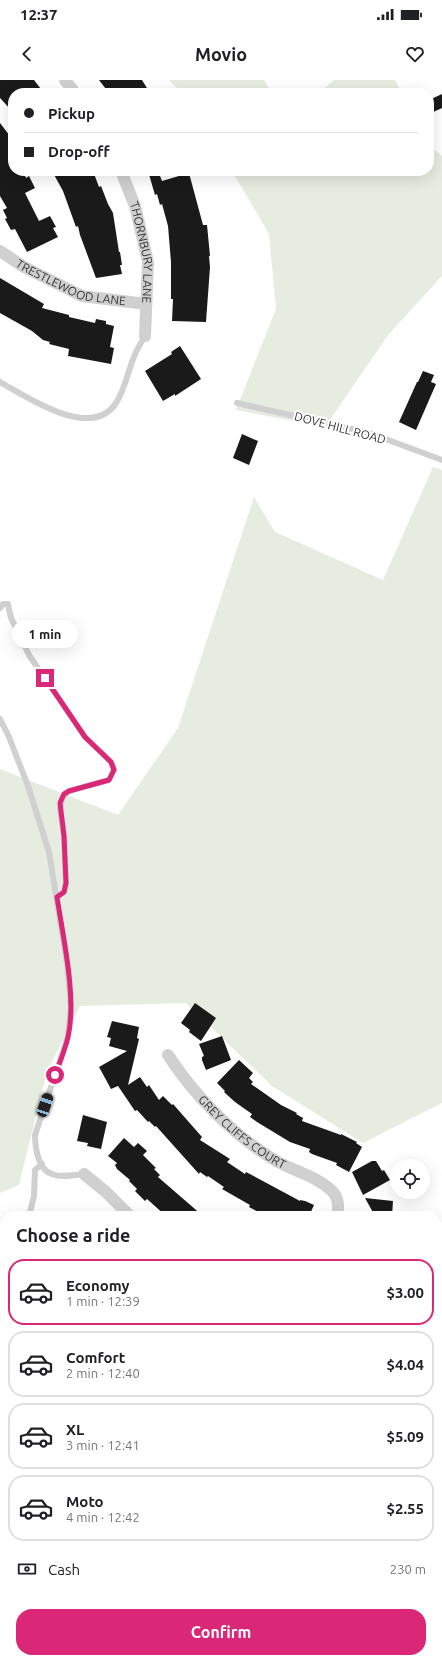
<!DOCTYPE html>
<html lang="en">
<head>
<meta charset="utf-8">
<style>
	:root { --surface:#fff; --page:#f6f6f6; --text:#202124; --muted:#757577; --line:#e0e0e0; --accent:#db2777 }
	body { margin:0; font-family:Ubuntu,sans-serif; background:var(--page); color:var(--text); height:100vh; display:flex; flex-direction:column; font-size:15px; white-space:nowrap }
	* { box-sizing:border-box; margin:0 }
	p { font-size:13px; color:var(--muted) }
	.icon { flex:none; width:22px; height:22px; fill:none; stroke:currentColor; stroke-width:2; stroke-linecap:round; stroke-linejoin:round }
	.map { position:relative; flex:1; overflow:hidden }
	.panel { position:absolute; left:0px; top:1131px; width:442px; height:452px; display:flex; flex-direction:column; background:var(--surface); border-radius:16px 16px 0 0; box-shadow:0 4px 16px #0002 }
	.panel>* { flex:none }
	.banner { position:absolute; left:8px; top:8px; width:426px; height:88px; border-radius:16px; box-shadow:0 4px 16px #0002; display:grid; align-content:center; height:88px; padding:0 16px; background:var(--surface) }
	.buttons { position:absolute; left:390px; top:1079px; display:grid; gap:8px }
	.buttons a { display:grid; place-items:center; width:40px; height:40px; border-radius:50%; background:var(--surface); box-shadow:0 4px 16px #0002; font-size:20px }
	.end { position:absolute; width:18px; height:18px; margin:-9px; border:5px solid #db2777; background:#fff; box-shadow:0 0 0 2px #fff }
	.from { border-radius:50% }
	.bubble { position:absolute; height:28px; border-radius:14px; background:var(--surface); box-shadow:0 4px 16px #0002; font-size:13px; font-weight:700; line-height:28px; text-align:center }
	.car { position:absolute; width:12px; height:24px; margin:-12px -6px; border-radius:5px; box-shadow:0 0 3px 1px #0007; background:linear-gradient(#222 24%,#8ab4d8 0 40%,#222 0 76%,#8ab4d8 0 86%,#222 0) }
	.banner b { display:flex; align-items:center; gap:14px; height:38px; font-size:15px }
	.banner b+b { border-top:1px solid var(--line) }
	.banner i { width:10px; height:10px; background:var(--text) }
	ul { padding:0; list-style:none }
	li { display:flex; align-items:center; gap:12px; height:66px; margin:0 8px 6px; padding:0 8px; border:2px solid var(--line); border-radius:16px }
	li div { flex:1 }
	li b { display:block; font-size:15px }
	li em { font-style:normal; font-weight:700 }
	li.current { border-color:var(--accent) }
	li>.icon { width:36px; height:36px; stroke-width:1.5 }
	h2 { padding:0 16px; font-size:18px; line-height:48px }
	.pay { display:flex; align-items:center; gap:10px; height:44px; padding:0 16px; font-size:15px }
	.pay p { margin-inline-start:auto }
	.action { display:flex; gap:8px; margin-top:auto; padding:8px 16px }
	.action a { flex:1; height:46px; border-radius:16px; background:var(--accent); color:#fff; font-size:16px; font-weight:700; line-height:46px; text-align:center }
	.status { display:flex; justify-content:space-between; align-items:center; height:28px; padding:0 20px; background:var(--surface); direction:ltr }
	.status svg { height:11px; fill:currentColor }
	header { display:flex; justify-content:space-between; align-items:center; height:52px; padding:0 16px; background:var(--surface); font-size:18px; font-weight:700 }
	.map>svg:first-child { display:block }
	.green { fill:#e6ecdf }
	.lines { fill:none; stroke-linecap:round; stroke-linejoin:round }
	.stream { stroke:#cfe2ee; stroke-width:4 }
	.building { fill:#1a1a1a }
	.service { stroke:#d0d0d0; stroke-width:6 }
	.minor { stroke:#d0d0d0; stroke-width:12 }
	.route { stroke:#db2777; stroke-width:5 }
	.labels { text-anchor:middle; stroke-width:4; stroke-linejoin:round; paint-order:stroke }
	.street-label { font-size:12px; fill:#333; stroke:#fff }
</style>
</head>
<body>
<div class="status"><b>12:37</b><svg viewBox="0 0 49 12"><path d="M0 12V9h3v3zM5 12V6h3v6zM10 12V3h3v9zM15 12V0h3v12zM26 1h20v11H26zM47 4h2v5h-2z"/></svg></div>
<header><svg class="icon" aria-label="back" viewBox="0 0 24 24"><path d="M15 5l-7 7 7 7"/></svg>Movio<svg class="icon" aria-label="heart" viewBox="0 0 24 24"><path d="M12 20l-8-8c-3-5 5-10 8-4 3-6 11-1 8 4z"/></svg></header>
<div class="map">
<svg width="442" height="1583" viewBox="0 0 442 1583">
	<rect width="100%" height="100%" fill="#fff"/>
	<path class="green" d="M169,0h95l8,13h-90z
		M334,0h61l7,13h-83z
		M429,61l4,7 9,8v120l-54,59 -63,92 -89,-17 40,-101 -7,-75 -37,-63h197z
		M433,387l9,3v633l-79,40 -91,-57 -86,-83 -106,3 -33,66 -28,113 -19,8v-424l118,46 60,-87 76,-231 21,35 108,48z"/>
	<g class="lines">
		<path class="stream" d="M437,1499l5,-1
			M334,1583l4,-5"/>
	</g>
	<path class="building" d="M0,0h34l10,13h-31v19l-13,-14z
		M99,0h43l8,13h-41z
		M442,14v14l-13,6v-14z
		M0,43l13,17v31h10l3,7 3,-2 6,12 -10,5 14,28 11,-5 6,11 -3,1 5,9 -31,15 -12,-23 -4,1 -6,-11 2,-1 -4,-8 4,-2 -7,-12z
		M52,91h41l6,16 2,-1 7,18 5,9 6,39h1l2,13h-2l2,9 -26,4 -16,-43 -2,-9 -2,1 -13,-36z
		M148,91h10l4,10 27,-8 14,52h4l3,31h-1l1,11 -4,55 -34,-1 1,-22h-2v-37l-3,-36 -6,-22 -2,1 -3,-11 -2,1z
		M0,198l44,26 -2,4 27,7v2l26,6 1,-4 10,2v3l8,2 -4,21 4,1 -3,16 -43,-8 1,-7 -20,-5 1,-2 -7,-2 -11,-9 -32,-18z
		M180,266l21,33 -26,17v-2l-12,7 -18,-30 27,-17 -1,-2z
		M423,291l11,4 -3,7 5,2 -20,46 -17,-8 18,-40h1z
		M242,354l16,7 -9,24 -16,-7z
		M195,923l21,15 -15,23 -12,-9 1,-2 -9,-7z
		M112,941l27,6 -2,11 2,1 -11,46 12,-8 7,10 2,-2 10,15 4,-4 9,9 1,-1 29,33 -2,3 30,19 -3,3 18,12 1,-2 54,29v-1l5,1 9,4 -5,11h-43l-17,-9 1,-2 -28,-16 2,-2 -16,-11 -1,1 -7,-5 -1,2 -43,-48 -1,1 -6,-6 -1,1 -11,-12 -2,1 -17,-25 -7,3 -12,-22 28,-16 -18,-5 2,-8 -4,-1z
		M222,956l9,24 -25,10 -4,-10v-3l2,-1 -5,-12z
		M239,980l14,13 -4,5 4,4 -2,2 30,21 16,8 -1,1 7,4 -1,3 39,14v-1l16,8 -1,1 6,4 -13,25 -13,-7 1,-2 -25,-9 -3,-2 1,-3 -20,-7 -33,-20 -7,-5 2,-3 -17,-12 -11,-10 1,-1 -8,-8z
		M83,1035l24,7 -6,27 -14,-3 1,-3 -11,-2z
		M124,1058l10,9 4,-4 9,8 -4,4 13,13 -2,1 6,6 -2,2 45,39h-37l-19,-17 -2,2 -10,-10 2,-2 -8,-8 1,-1 -13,-11 -2,-4 2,-2 -9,-7z
		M372,1081h4l6,10 2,-1 6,10 -27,15 -11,-23z
		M365,1118l28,3 -1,15h-17z"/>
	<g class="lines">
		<path class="service" d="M0,302c27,15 91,59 116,21 10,-15 12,-34 20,-51 3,-6 6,-11 9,-16
			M237,323l132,30 73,27
			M0,528l3,-4h5l3,14 18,37 56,82 26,25 3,7 -5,11 -40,11 -7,7 -2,11 4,27 2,47 -2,9 -7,5
			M0,639l9,18 19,49 21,66 18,111 4,44 -3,29 -33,99c0,12 3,35 17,39 9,4 22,1 32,0
			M29,1136l5,-20 1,-26 7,-6
			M0,1163l5,-3"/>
		<g class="minor">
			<path d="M65,0l10,13"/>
			<path id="s1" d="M121,91l14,35 13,56 -3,74"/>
			<path id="s2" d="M0,171l24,16 58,29 64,8"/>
			<path id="s3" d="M168,975c26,40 64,79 105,104 19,12 42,16 59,32 7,7 7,16 5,25"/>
			<path d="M84,1094l22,18 24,24"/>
			<path d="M437,1398l5,-9"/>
			<path d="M187,1583l3,-5"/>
			<path d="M400,1583l2,-5"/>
		</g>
	</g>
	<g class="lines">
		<path class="route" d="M45,598l40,59 26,25 3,8 -5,10 -40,11 -5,3 -4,9 4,33 2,47 -2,9 -7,5c6,40 20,101 11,140 -3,13 -8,25 -13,38"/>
	</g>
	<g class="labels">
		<g class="street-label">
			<text dy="4" stroke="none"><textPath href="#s1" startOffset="85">THORNBURY LANE</textPath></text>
			<text dy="4" stroke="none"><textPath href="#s2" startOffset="79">TRESTLEWOOD LANE</textPath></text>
			<text transform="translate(340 348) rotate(15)" y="4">DOVE HILL ROAD</text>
			<text dy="4" stroke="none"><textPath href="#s3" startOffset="108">GREY CLIFFS COURT</textPath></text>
		</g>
	</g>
</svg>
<div class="buttons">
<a><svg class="icon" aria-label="locate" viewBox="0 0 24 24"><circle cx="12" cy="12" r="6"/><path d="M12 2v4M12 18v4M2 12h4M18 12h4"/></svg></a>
</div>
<i class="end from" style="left:55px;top:995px"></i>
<i class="end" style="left:45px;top:598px"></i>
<div class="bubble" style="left:12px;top:540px;width:66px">1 min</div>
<i class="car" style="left:45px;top:1025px;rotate:19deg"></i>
<div class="banner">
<b><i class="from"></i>Pickup</b>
<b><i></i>Drop-off</b>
</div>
<section class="panel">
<h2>Choose a ride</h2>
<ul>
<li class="current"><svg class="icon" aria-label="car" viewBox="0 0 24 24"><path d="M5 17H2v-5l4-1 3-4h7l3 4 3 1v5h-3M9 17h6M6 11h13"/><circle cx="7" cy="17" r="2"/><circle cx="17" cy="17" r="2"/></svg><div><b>Economy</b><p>1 min · 12:39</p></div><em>$3.00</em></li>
<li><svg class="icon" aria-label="car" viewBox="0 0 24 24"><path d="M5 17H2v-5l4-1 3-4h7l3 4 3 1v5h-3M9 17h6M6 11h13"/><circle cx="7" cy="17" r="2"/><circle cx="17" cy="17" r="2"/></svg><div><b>Comfort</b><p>2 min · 12:40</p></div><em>$4.04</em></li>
<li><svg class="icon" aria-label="car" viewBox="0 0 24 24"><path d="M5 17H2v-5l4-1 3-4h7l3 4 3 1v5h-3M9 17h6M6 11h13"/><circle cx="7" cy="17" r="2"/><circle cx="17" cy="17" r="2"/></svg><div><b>XL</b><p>3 min · 12:41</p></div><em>$5.09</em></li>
<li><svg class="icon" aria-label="car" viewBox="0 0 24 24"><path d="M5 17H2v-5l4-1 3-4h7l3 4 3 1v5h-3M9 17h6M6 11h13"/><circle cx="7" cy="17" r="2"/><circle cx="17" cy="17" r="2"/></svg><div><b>Moto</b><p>4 min · 12:42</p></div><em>$2.55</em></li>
</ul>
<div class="pay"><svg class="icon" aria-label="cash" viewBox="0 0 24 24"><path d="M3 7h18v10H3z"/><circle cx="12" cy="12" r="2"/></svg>Cash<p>230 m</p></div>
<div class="action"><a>Confirm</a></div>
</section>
</div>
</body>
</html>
